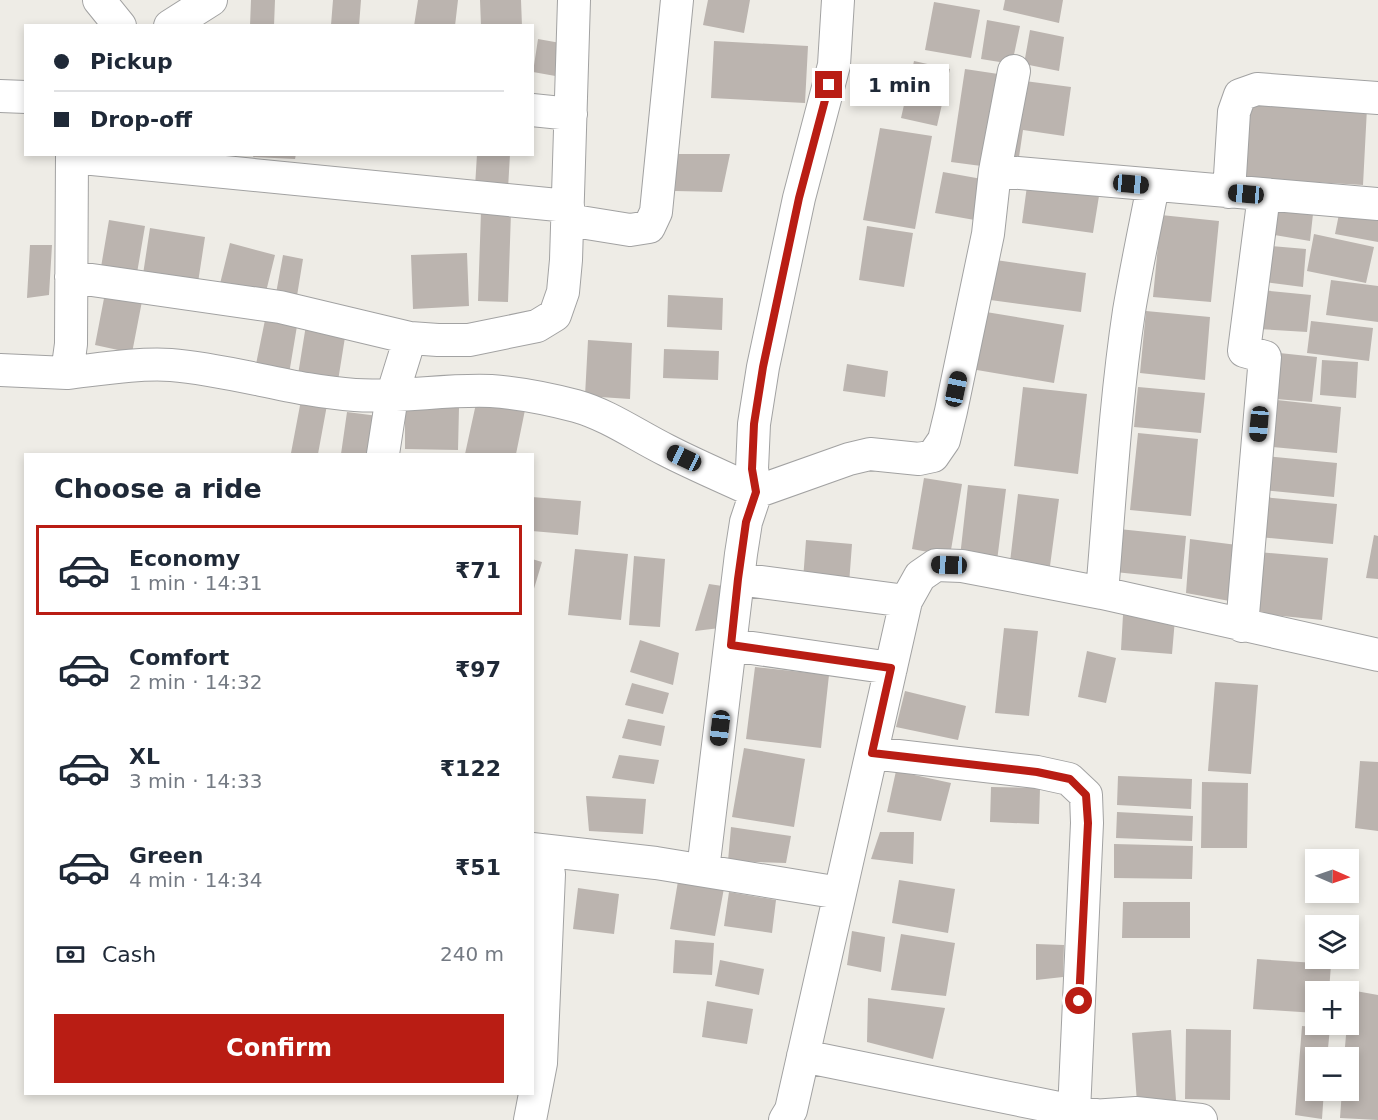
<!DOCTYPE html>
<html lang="en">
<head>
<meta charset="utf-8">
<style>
	:root { --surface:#fff; --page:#f6f6f7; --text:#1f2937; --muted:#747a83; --line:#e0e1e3; --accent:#b91d14 }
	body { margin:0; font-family:"DejaVu Sans",sans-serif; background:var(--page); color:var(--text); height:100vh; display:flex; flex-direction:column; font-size:22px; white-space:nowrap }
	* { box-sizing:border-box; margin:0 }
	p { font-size:20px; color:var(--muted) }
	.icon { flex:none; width:33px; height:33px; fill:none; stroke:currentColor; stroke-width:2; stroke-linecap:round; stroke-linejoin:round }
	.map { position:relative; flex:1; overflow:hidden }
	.drawer { position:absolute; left:24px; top:453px; width:510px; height:642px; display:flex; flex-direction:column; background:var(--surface); border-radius:0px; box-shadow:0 3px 9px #0003 }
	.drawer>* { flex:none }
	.banner { position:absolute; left:24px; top:24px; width:510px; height:132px; border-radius:0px; box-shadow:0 3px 9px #0003; display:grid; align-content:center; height:132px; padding:0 30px; background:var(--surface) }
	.needle { width:39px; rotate:92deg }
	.buttons { position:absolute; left:1305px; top:849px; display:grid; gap:12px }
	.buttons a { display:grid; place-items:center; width:54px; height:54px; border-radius:0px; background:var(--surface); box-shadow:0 3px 9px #0003; font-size:30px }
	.end { position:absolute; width:27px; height:27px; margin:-14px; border:8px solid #b91d14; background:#fff; box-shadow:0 0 0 3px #fff }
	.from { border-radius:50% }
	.bubble { position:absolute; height:42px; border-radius:0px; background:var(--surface); box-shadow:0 3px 9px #0003; font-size:20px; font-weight:700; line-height:42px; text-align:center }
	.car { position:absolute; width:18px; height:36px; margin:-18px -9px; border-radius:8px; box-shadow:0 0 4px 2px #0007; background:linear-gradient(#222 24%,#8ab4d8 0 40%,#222 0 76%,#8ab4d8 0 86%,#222 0) }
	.banner b { display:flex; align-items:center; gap:21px; height:57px; font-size:22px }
	.banner b+b { border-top:2px solid var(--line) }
	.banner i { width:15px; height:15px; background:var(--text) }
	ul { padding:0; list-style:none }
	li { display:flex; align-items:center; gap:18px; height:90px; margin:0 12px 9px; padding:0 18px; border:3px solid transparent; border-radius:0px }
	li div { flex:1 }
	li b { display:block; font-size:22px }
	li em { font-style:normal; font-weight:700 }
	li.current { border-color:var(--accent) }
	li>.icon { width:54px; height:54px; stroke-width:1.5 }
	h2 { padding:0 30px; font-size:27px; line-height:72px }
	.pay { display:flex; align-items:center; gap:15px; height:66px; padding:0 30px; font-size:22px }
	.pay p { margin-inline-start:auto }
	.cta { display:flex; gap:12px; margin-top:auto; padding:12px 30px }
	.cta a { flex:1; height:69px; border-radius:0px; background:var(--accent); color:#fff; font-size:24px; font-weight:700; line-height:69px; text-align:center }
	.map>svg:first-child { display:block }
	.building { fill:#bbb4af }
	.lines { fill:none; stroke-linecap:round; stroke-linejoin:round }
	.minor-casing { stroke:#a2a2a2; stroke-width:34 }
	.minor { stroke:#fff; stroke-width:32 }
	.route { stroke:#b91d14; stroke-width:8 }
</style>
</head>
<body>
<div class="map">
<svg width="1378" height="1120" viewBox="0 0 1378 1120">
	<rect width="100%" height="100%" fill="#eeece6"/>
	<path class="building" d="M251,0h24l-1,26h-24z
		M333,0h28l-2,26 -28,-1z
		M418,0h40l-3,26h-41z
		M480,0h41l1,26h-41z
		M708,0h42l-6,33 -41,-8z
		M1005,0h58l-4,23 -56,-13z
		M934,2l46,8 -9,48 -46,-8z
		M987,20l33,6 -8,38 -31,-5z
		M1030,30l34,7 -5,34 -35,-7z
		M538,39l28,5 -5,33 -28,-5z
		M714,41l94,5 -3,57 -94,-5z
		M914,61l36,8 -13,57 -36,-8z
		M965,69l40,6 -16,92 -38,-5z
		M1017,80l54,7 -7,49 -41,-6 -4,27 -13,-2z
		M1250,102l117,6 -4,77 -118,-7z
		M880,128l52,8 -17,93 -52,-9z
		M254,154h42l-1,5 -42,-2z
		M477,154h33l-2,35 -33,-2z
		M676,154h54l-8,38 -47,-1z
		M943,172l50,9 -7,41 -51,-9z
		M1027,186l72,10 -6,37 -71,-10z
		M1270,202l44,3 -4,36 -41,-7z
		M1340,209l38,6v27l-43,-8z
		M481,211l30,1 -3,90 -30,-1z
		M1161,215l58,6 -8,81 -58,-5z
		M109,220l36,6 -9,53 -36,-6z
		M867,226l46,7 -9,54 -45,-7z
		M150,228l55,9 -8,52 -55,-8z
		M1314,234l60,13 -8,36 -59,-12z
		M230,243l45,12 -12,49 -45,-12z
		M30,245h22l-3,50 -22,3z
		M1271,246l35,3 -3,38 -38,-5z
		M467,253l2,53 -56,3 -2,-54z
		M283,255l20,4 -7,43 -21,-3z
		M989,259l97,14 -5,39 -98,-13z
		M1331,280l47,6v36l-52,-7z
		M106,288l37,8 -11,57 -37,-8z
		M1261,290l50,5 -4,37 -49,-3z
		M668,295l55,3 -1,32 -55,-3z
		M980,311l84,14 -10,58 -83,-14z
		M1146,311l64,6 -5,63 -65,-7z
		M265,320l32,6 -9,54 -34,-6z
		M1311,321l62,7 -4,33 -62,-8z
		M306,325l40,6 -9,56 -40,-6z
		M588,340l44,3 -2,56 -45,-3z
		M664,349l55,2 -1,29 -55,-2z
		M1269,352l48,5 -5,45 -47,-4z
		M1322,360l36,2 -2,36 -36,-3z
		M847,364l41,7 -3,26 -42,-6z
		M1023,387l64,7 -9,80 -64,-8z
		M1138,387l67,6 -4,40 -67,-6z
		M477,399l48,11 -9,44h-51z
		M1268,399l73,8 -4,46 -74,-7z
		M301,400l26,5 -9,49 -27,-1z
		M405,408h54l-1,42 -53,-1z
		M347,412l31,4 -6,38h-31z
		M1138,433l60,6 -7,77 -61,-6z
		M1266,456l71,7 -3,34 -71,-7z
		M924,478l38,6 -12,72 -38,-7z
		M968,485l38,4 -9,72 -37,-4z
		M1018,494l41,5 -9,67 -40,-4z
		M532,497l49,4 -3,34 -46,-4z
		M1263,497l74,7 -4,40 -74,-7z
		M1119,529l67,7 -4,43 -67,-7z
		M1374,535l4,1v43l-12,-1z
		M1190,539l47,6 -2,57 -49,-9z
		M806,540l46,4 -3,40 -46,-4z
		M575,549l53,5 -7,66 -53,-5z
		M1258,552l70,6 -6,62 -70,-7z
		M634,556l31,3 -5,68 -31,-2z
		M532,559l10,3 -9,30h-1z
		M709,584l20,3 -9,41 -25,3z
		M1123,615l52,4 -3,35 -51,-4z
		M1004,628l34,3 -9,85 -34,-3z
		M640,640l39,13 -6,32 -43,-13z
		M1087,651l29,7 -10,45 -28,-6z
		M755,667l74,8 -8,73 -75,-9z
		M1215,682l43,3 -7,89 -43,-3z
		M632,683l37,10 -6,21 -38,-9z
		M905,691l61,15 -8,34 -62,-13z
		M628,719l37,7 -4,20 -39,-8z
		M744,748l61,11 -11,68 -62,-10z
		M619,755l40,5 -5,24 -42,-6z
		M1360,761l18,1v69l-23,-3z
		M896,771l55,12 -10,38 -54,-9z
		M1118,776l74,3 -1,30 -74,-4z
		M1202,782l46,1 -1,65h-46z
		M991,787l49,1 -1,36 -49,-2z
		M586,796l60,3 -3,35 -54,-3z
		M1117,812l76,4 -1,25 -76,-3z
		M731,827l60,9 -5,27 -58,-2z
		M880,832h34l-1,32 -42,-5z
		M1114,844l79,2 -1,33 -78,-1z
		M679,875l46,8 -10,53 -45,-7z
		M899,880l56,9 -7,44 -56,-10z
		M578,888l41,6 -5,40 -41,-5z
		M729,892l47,8 -4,33 -48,-7z
		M1123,902h67v36h-68z
		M852,931l33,6 -4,35 -34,-7z
		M901,934l54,9 -9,53 -55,-6z
		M675,940l39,3 -2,32 -39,-2z
		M1036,944l28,1 -1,32 -27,3z
		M1257,959l74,5 -2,28h-13v21l-63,-4z
		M720,960l44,9 -5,26 -44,-9z
		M1350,990l28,5v125l-38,-2 2,-28h6v-32h-4z
		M868,998l77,10 -12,51 -66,-17z
		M707,1001l46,8 -6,35 -45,-7z
		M1302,1026l28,2 -3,30h-11v32h8l-2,29 -27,-4z
		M1186,1029l45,1 -1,70 -45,-1z
		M1171,1030l5,70 -39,3 -5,-70z"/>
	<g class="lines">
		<g class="minor-casing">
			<path id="minor" d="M99,0l21,26
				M170,26l41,-26
				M0,96l26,1
				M532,110l39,4
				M72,157l496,49
				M995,171l383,33
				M1229,192l5,-80 6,-17 17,-6 121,9
				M568,220l62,10 19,-3 7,-15 21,-212
				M71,277l209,30 130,31 28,2h31l68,-14 18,-11 8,-23 3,-32 8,-260
				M0,370l67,3 4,-29 1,-190
				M67,373c35,-4 70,-10 104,-8 62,5 122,26 184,30 45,3 90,-6 136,-4 28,2 58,8 85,15 32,9 60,29 90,44 29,15 60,28 90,42l93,-33 21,-5 49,5 14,-3 11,-16 7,-29 37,-177 7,-63 19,-100
				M383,454l9,-58 18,-58
				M738,579l168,22
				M1102,593c8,-94 13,-189 27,-282 7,-42 16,-84 24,-125
				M1242,626l23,-269 -21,-6 20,-156
				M731,645l160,23
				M872,753l165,19 32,7 17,16 1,28 -13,289
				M532,849l124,14 184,30
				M703,870l38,-316 5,-32 10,-30 -4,-23 2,-45 9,-57 36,-169 35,-133 4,-65
				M803,1056l295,60
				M1077,1117l59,-4 65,7
				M530,1120l11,-57 8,-189 -17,-20
				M785,1120l6,-10 115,-509 14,-25 16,-11 26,1 140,27 276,62"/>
		</g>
		<use href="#minor" class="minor"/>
	</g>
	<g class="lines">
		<path class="route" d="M829,85l-30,113 -36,169 -9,57 -2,45 4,23 -10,30 -8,57 -7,66 160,23 -19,85 165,19 33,7 16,16 2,28 -9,178"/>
	</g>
</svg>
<div class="buttons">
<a><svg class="needle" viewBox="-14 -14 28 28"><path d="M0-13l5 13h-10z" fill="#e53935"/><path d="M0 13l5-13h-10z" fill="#747a83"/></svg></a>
<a><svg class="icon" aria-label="layers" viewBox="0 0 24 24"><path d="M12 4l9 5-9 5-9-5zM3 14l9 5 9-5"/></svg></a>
<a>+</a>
<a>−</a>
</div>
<i class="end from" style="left:1079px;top:1001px"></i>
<i class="end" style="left:829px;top:85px"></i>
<div class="bubble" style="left:850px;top:64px;width:99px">1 min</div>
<i class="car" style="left:1131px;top:184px;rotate:95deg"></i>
<i class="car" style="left:1246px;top:194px;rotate:275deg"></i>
<i class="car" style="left:956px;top:389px;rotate:12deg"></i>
<i class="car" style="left:1259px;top:424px;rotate:185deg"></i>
<i class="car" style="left:684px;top:458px;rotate:295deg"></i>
<i class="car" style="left:949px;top:565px;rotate:272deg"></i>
<i class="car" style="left:720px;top:728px;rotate:187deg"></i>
<div class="banner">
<b><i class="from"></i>Pickup</b>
<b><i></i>Drop-off</b>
</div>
<section class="drawer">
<h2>Choose a ride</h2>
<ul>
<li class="current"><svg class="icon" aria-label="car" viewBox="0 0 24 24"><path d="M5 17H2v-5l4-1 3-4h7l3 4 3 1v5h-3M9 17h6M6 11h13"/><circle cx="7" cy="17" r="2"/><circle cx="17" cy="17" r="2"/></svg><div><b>Economy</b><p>1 min · 14:31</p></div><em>₹71</em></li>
<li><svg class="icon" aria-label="car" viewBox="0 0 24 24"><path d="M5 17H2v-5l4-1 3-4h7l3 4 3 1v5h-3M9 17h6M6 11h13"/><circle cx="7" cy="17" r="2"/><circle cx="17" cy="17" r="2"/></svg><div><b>Comfort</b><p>2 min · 14:32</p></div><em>₹97</em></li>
<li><svg class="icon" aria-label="car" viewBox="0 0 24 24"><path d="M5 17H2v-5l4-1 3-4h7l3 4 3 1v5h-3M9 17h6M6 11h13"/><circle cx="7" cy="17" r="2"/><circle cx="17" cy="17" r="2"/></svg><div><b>XL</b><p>3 min · 14:33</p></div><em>₹122</em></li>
<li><svg class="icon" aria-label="car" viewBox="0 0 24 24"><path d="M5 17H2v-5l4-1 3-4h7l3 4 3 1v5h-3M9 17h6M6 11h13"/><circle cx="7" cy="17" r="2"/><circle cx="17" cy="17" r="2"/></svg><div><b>Green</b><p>4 min · 14:34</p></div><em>₹51</em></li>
</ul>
<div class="pay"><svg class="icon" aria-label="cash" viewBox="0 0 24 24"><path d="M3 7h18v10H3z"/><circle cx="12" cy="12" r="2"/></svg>Cash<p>240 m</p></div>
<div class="cta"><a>Confirm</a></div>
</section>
</div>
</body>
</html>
